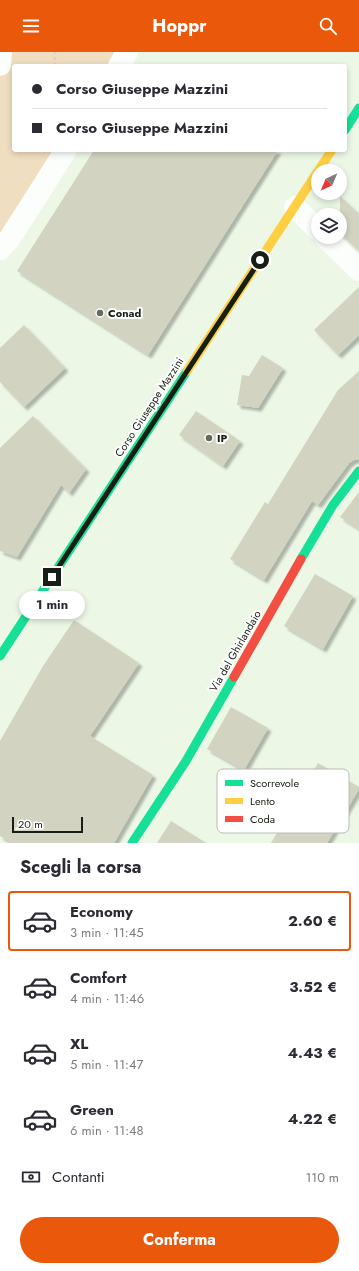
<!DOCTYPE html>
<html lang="it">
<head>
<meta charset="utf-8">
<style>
	:root { --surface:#fff; --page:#f2f2f3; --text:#2b2b33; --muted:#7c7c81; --line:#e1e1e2; --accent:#ea580c }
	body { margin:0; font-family:Jost,sans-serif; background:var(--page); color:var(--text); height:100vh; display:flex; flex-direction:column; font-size:15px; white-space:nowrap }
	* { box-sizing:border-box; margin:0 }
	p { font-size:13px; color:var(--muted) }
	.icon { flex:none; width:22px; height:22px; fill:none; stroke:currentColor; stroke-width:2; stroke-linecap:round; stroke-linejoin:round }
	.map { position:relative; height:791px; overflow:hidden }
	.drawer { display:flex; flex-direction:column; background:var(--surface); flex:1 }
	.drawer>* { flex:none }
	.banner { position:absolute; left:12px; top:12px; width:335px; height:88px; border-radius:4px; box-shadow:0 2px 6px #0003; display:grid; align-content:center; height:88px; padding:0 20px; background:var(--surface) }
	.needle { width:26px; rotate:224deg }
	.buttons { position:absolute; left:311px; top:112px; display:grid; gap:8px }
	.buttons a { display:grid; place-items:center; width:36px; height:36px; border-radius:50%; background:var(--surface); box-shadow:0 2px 6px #0003; font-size:20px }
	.scale { position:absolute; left:12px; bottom:10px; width:71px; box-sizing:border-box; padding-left:4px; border:2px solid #171e13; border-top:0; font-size:11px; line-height:14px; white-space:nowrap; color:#171e13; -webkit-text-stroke:3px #fff; paint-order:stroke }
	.end { position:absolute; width:18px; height:18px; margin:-9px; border:5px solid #171e13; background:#fff; box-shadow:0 0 0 2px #fff }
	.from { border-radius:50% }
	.bubble { position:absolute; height:28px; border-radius:14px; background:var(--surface); box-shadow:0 2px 6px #0003; font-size:13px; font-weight:700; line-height:28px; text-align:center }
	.banner b { display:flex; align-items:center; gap:14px; height:38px; font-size:15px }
	.banner b+b { border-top:1px solid var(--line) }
	.banner i { width:10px; height:10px; background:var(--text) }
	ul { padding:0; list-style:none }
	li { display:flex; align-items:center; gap:12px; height:60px; margin:0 8px 6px; padding:0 12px; border:2px solid transparent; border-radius:4px }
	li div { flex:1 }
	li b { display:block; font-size:15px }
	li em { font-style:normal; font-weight:700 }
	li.on { border-color:var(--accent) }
	li>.icon { width:36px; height:36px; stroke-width:1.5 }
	h2 { padding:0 20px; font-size:18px; line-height:48px }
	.pay { display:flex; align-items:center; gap:10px; height:44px; padding:0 20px; font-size:15px }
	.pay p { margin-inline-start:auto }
	.button { display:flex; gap:8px; margin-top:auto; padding:8px 20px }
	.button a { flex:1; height:46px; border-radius:24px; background:var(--accent); color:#fff; font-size:16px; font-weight:700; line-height:46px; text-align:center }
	header { display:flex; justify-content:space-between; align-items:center; height:52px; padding:0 20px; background:var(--accent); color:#fff; font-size:18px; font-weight:700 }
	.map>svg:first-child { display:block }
	.green { fill:#f0dec1 }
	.building { fill:#d2d4c1; filter:url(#shadow) }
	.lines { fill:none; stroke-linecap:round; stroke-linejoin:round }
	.path { stroke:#d2d4d0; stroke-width:2.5; stroke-dasharray:3 3; stroke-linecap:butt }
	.street { stroke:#fcfefb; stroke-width:22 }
	.fast { stroke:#16e098; stroke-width:9 }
	.slow { stroke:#ffcf43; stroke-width:9 }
	.jam { stroke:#f24e42; stroke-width:9 }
	.route { stroke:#171e13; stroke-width:5 }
	.poi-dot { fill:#626a5d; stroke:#fff; stroke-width:1.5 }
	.labels { text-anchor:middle; stroke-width:4; stroke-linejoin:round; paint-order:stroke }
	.poi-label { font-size:11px; font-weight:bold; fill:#171e13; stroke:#fff; text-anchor:start }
	.street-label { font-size:11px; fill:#171e13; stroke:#fff }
	.key { fill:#fff; stroke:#b9bcb8; stroke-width:1 }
	.key-label { font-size:11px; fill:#171e13 }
</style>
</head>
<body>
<header><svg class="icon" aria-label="menu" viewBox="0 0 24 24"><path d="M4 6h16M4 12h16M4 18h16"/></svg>Hoppr<svg class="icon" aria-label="search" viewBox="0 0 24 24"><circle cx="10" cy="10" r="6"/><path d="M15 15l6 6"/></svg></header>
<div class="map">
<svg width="359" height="791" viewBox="0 0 359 791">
	<defs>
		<filter id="shadow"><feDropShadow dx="3.5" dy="3.5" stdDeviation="1" flood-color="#0004"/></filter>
	</defs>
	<rect width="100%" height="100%" fill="#ecf7e6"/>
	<path class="green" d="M1,0h114l-8,14h-93v84h46l-60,93v-178z"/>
	<path class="building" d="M94,98h184l-130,205 -131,-84z
		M340,144l19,18v37l-19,-18z
		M359,235v48l-21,20 -24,-25z
		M24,273l41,43 -41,39 -24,-25v-34z
		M262,303l21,13 -25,40 -21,-3 5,-30 7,1z
		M359,319v88l-5,1 -5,3 -31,42 -6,-4 -48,79 -34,-21 35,-57 3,2 70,-114z
		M196,359l44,30 -17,25 -44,-31z
		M33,364l53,53 -17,24 -8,-8 -44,72 -17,-6v-103z
		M359,440v37l-19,-12z
		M315,522l38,22 -30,53 -39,-23z
		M74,568l65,43 -49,73 63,39 -39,68h-102l-12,-7v-95l43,-75z
		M231,655l37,21 -24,42 -37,-21z
		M318,711l41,24v2l-32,54h-56z
		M171,769l35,22h-49z"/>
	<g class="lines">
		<path class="path" d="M55,14v-14"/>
		<path class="street" d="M0,13l1,-13
			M119,14l8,-14
			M295,155l23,23
			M325,185l34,33
			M0,197l10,-11 56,-88"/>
		<path class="fast" d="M345,78l14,-22
			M301,507l32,-54 26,-34
			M0,604l187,-285
			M132,791l54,-82 48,-84"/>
		<path class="slow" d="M318,119l14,-21
			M187,319l131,-200"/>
		<path class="jam" d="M234,625l67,-118"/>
	</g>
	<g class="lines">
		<path class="route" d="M52,525l208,-317"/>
	</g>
	<g class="poi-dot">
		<circle cx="100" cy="261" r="4"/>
		<circle cx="209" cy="386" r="4"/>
	</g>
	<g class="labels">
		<g class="poi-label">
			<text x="108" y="265">Conad</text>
			<text x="217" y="390">IP</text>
		</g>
		<g class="street-label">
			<text transform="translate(149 355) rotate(-57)" y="4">Corso Giuseppe Mazzini</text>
			<text transform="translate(235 599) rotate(-60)" y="4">Via del Ghirlandaio</text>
		</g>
	</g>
	<rect x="217" y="717" width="132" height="64" rx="6" class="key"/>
	<rect x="225" y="728" width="18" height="6" fill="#16e098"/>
	<rect x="225" y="746" width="18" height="6" fill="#ffcf43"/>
	<rect x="225" y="764" width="18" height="6" fill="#f24e42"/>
	<g class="key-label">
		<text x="250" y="735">Scorrevole</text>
		<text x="250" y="753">Lento</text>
		<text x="250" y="771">Coda</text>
	</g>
</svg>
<div class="buttons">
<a><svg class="needle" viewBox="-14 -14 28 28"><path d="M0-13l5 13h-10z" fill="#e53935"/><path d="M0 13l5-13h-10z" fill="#7c7c81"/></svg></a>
<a><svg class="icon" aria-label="layers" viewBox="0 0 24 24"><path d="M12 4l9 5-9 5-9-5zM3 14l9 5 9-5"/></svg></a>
</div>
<div class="scale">20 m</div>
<i class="end from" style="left:260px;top:208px"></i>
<i class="end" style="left:52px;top:525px"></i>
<div class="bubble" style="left:19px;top:539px;width:66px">1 min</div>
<div class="banner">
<b><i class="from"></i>Corso Giuseppe Mazzini</b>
<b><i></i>Corso Giuseppe Mazzini</b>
</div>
</div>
<section class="drawer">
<h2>Scegli la corsa</h2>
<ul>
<li class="on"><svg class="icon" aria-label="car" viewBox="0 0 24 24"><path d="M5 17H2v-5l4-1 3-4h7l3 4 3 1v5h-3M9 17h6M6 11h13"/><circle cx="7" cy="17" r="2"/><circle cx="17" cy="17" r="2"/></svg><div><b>Economy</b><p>3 min · 11:45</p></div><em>2.60 €</em></li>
<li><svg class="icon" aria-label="car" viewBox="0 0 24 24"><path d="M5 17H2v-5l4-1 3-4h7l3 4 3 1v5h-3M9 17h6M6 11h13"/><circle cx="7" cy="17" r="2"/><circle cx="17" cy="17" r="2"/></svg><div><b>Comfort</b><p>4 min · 11:46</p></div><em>3.52 €</em></li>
<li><svg class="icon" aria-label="car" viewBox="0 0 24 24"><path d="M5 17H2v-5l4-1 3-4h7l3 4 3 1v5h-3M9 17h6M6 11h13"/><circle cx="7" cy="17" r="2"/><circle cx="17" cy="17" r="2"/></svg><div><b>XL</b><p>5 min · 11:47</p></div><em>4.43 €</em></li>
<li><svg class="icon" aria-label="car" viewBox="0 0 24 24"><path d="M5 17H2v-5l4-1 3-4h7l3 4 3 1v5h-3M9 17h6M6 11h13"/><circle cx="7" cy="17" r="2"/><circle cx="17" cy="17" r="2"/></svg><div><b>Green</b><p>6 min · 11:48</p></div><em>4.22 €</em></li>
</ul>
<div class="pay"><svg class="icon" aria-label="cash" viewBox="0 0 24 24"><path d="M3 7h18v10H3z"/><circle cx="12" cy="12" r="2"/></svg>Contanti<p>110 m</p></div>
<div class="button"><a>Conferma</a></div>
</section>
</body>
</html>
